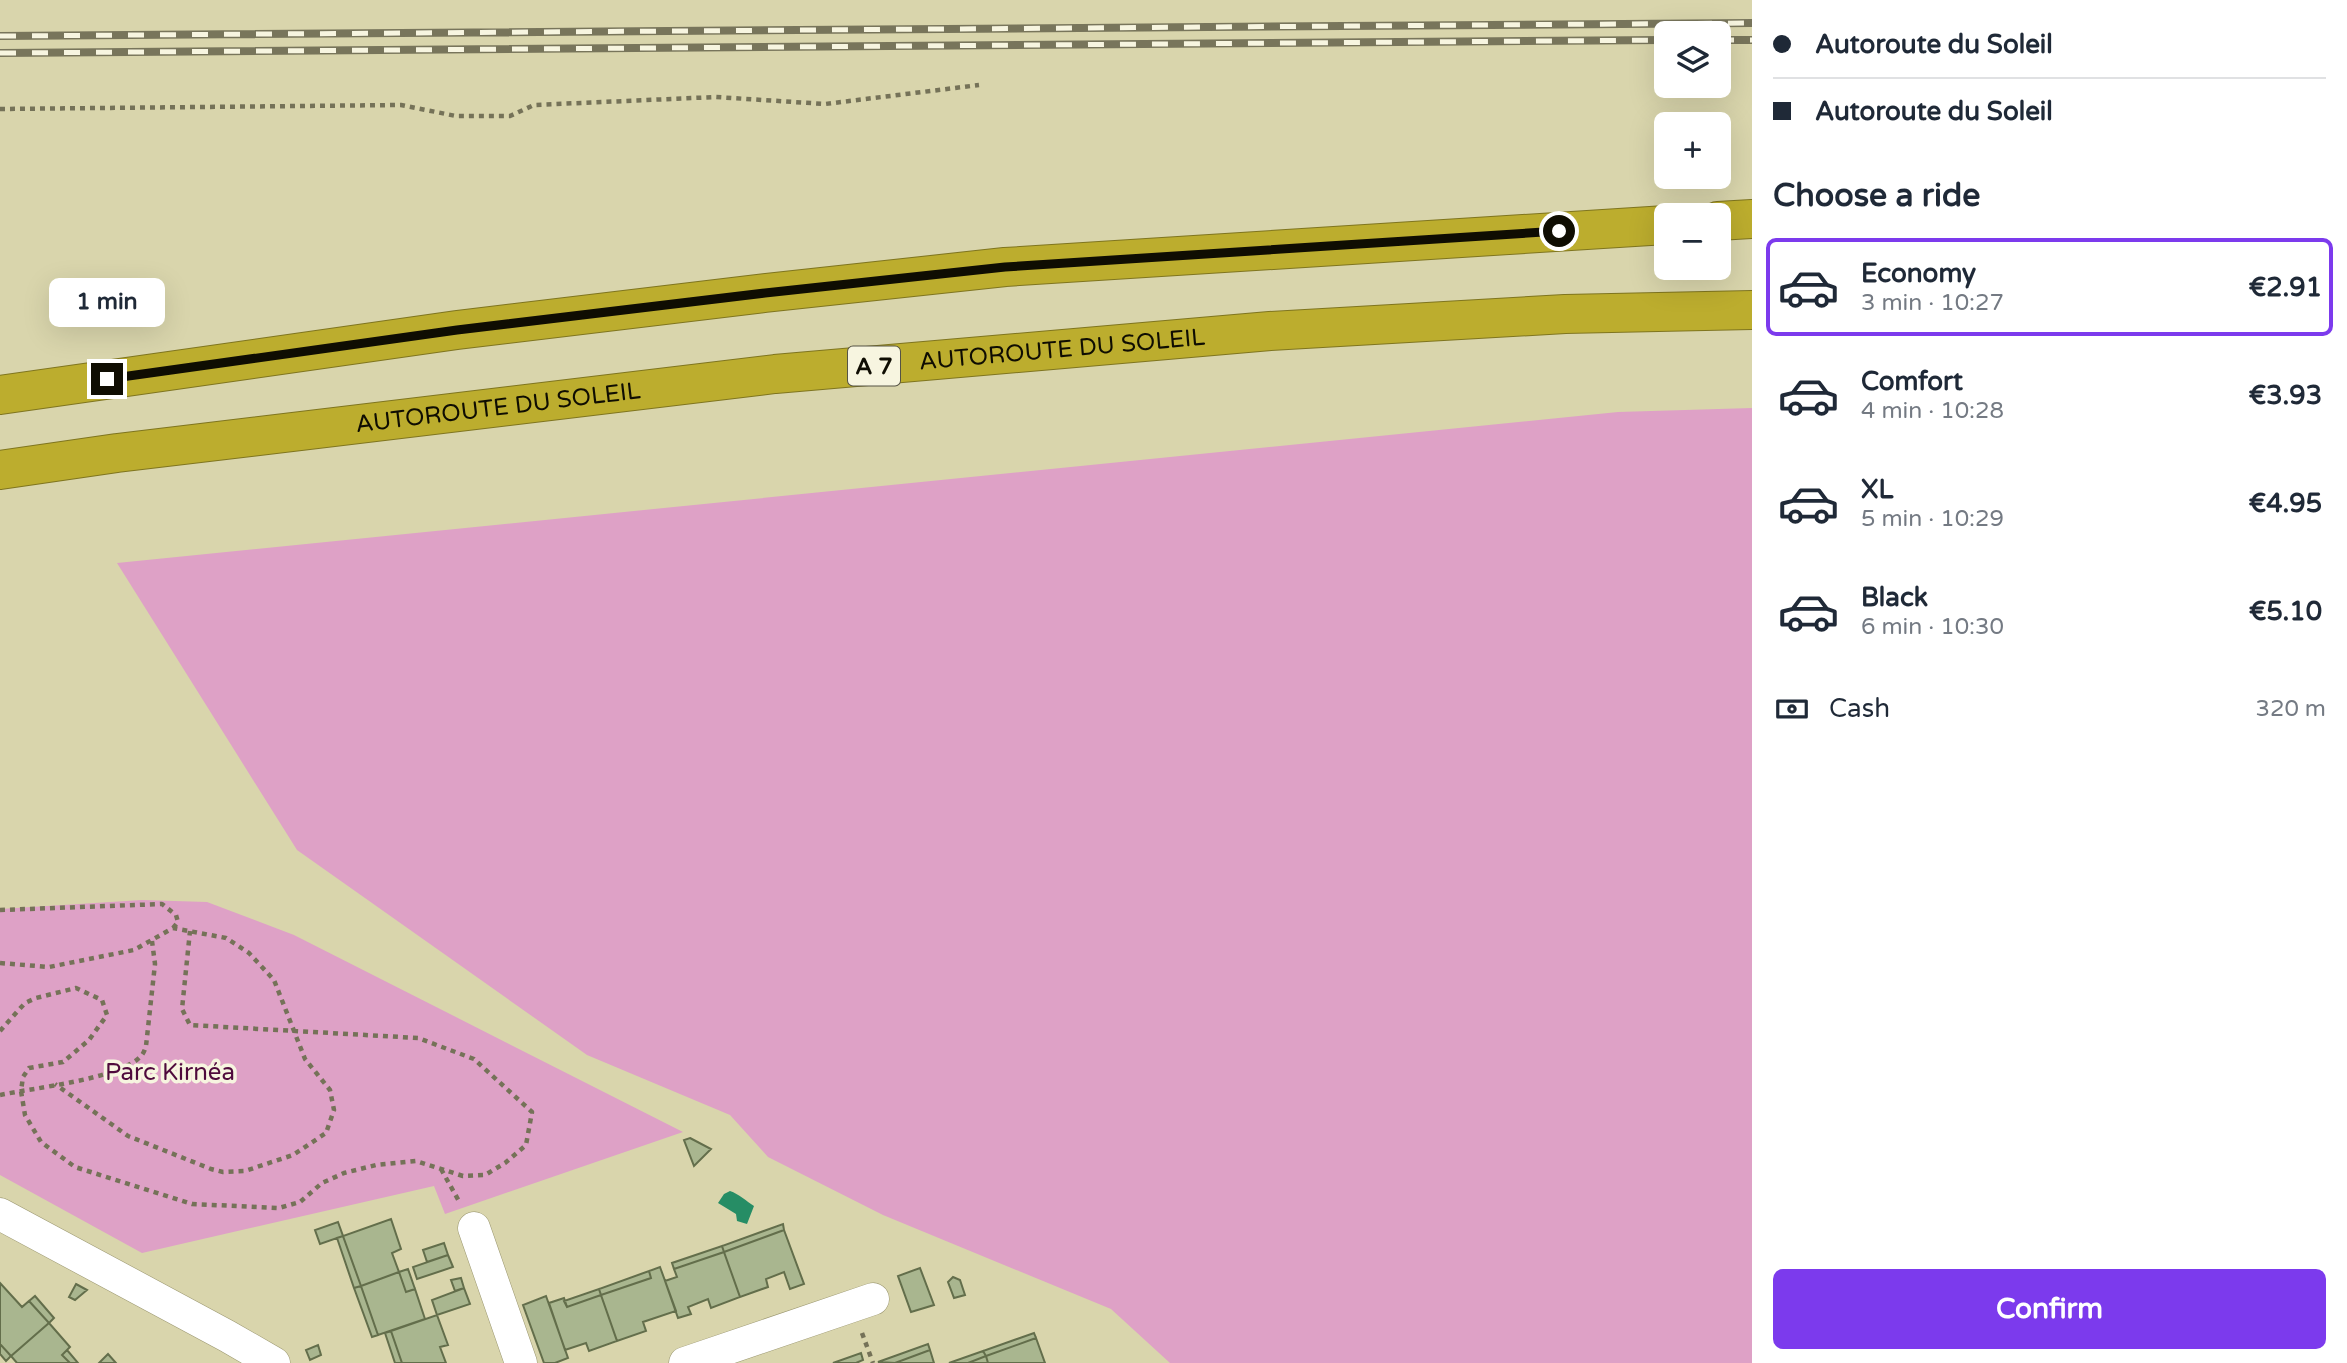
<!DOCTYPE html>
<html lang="en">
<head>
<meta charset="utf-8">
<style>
	:root { --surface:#fff; --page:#f6f6f7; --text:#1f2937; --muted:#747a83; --line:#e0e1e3; --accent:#7c3aed }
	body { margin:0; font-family:"Varela Round",sans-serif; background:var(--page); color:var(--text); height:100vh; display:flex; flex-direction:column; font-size:26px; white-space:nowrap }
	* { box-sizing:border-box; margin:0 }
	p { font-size:23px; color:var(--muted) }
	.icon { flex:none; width:38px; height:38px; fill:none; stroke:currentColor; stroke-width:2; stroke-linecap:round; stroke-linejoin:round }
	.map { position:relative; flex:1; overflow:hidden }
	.side { display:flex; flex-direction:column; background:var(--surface); width:595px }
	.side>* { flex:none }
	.banner { display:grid; align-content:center; height:154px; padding:0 21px; background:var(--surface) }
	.buttons { position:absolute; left:1654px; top:21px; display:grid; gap:14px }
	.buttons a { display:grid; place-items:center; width:77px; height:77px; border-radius:10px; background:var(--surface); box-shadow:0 7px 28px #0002; font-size:35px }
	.end { position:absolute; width:32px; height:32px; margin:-16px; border:9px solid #0f0d02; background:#fff; box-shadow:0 0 0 4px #fff }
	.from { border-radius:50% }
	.bubble { position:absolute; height:49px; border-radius:10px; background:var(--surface); box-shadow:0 7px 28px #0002; font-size:23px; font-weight:700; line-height:49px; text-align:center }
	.banner b { display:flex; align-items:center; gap:24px; height:66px; font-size:26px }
	.banner b+b { border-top:2px solid var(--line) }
	.banner i { width:18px; height:18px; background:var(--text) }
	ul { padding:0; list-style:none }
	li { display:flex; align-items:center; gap:21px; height:98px; margin:0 14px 10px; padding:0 7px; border:4px solid transparent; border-radius:10px }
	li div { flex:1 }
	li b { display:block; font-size:26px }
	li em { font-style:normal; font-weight:700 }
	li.current { border-color:var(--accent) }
	li>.icon { width:63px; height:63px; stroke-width:1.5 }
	h2 { padding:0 21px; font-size:32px; line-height:84px }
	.pay { display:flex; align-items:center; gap:18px; height:77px; padding:0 21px; font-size:26px }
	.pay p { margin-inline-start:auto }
	.button { display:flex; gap:14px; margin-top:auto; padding:14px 21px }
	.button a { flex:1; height:80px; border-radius:10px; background:var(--accent); color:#fff; font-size:28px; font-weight:700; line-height:80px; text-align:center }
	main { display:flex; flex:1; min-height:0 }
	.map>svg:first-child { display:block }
	.green { fill:#dea1c6 }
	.water { fill:#268d65 }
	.building { fill:#a9b68f; stroke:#636e4b; stroke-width:2 }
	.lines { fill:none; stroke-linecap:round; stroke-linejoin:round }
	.minor-casing { stroke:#9a966f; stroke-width:33 }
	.motorway-casing { stroke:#7f751f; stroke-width:40 }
	.path { stroke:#757258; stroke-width:4.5; stroke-dasharray:5 5; stroke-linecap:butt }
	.minor { stroke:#fff; stroke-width:32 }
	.motorway { stroke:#bcad2e; stroke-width:38 }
	.rail-casing { stroke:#78755b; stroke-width:8 }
	.rail { stroke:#f7f5e0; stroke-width:5; stroke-dasharray:16; stroke-linecap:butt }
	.route { stroke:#0f0d02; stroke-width:9 }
	.labels { text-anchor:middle; stroke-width:7; stroke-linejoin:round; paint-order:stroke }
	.shield { fill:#f7f5e0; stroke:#555345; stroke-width:2 }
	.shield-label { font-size:23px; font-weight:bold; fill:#0f0d02 }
	.street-label { font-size:24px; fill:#0f0d02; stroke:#f7f5e0 }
	.park-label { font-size:24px; fill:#4f0a3c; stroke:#f7f5e0 }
</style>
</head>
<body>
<main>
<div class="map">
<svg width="1752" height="1363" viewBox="0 0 1752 1363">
	<rect width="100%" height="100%" fill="#d9d5ac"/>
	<path class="green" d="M1752,408v955h-582l-59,-54 -228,-94 -115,-58 -38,-42 -143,-60 -290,-205 -180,-287 1501,-151z
		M142,900l65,2 87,33 389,197 -238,82 -11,-28 -292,67 -142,-78v-266z"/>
	<path class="water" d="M730,1191c9,3 16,10 24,15l-7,18 -10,-3 -1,-7 -18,-11 6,-9z"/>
	<path class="building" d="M690,1138l21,11 -17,17 -10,-26z
		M391,1219l10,30 -9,4 7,19 -38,14 -18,-50z
		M338,1222l5,14 -23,8 -5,-14z
		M783,1224l1,6 -60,22 -2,-6z
		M784,1230l20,54 -14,5 -6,-17 -18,7 2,8 -28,10 -16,-45z
		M343,1236l18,50 -7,2 -17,-50z
		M444,1243l4,12 -21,7 -4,-12z
		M722,1246l2,6 -50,17 -2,-6z
		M724,1252l16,45 -29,11 -3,-9 -20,8 3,7 -13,4 -13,-37 12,-4 -3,-8z
		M448,1255l5,12 -36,12 -4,-12z
		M660,1267l16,44 -33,11 3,9 -29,10 -16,-46 50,-17 -2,-7z
		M920,1268l14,37 -23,7 -13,-36z
		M408,1269l7,20 -9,3 -7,-20z
		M649,1271l2,7 -50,17 -2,-6z
		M399,1272l7,20 9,-3 10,30 -47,16 -17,-49z
		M953,1277l7,3 5,15 -11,3 -6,-16z
		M461,1278l3,10 -9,3 -4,-11z
		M0,1283l22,24 7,-6 20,22 -38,33 -11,-12z
		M76,1284l11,6 -12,10 -6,-3z
		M361,1286l17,49 -6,2 -18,-49z
		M464,1288l6,16 -33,11 -5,-15z
		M599,1289l2,6 -34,12 -3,-6z
		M601,1295l16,46 -28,10 -3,-8 -21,7 -16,-47 15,-5 3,9z
		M35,1296l19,22 -5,5 -20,-22z
		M546,1296l22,62 -13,5h-11l-21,-58z
		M437,1315l11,30 -8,2 6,16h-44l-11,-32z
		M49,1323l21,24 -8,8 8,8h-53l-6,-7z
		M391,1331l11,32h-7l-10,-30z
		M1034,1333l2,5 -50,18 -3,-5z
		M1036,1338l9,25h-57l-2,-7z
		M0,1344l11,12 -5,5 -6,-7z
		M928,1344l2,6 -35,13 -17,-1z
		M318,1345l3,10 -11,5 -4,-10z
		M67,1350l11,13h-8l-8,-8z
		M930,1350l4,13h-39z
		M983,1351l3,5 -18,7h-19z
		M861,1353l2,7 -7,3h-23z
		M108,1354l8,9h-17z
		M986,1356l2,7h-20z"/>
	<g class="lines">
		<g class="minor-casing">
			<path id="minor" d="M0,1214l227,122 47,27
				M474,1228l47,135
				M685,1363l188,-64"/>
		</g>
		<g class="motorway-casing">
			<g id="motorway">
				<path d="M1718,221l34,-2"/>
				<path d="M0,395l457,-65 308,-37 240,-26 661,-42"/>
				<path id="s1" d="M0,470l117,-17 658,-79 495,-43 295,-17 187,-4"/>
			</g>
		</g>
		<path class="path" d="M0,109l401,-4 55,11h54l24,-11 182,-8 109,7 154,-19
			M0,910l162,-6 14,11 2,7 -5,6
			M0,963l49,4 85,-17 39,-22 53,10 23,15 25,27 31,79 25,31 4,20 -8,23 -33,22 -48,16 -22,1 -12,-3 -83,-33 -73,-52
			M0,1031l25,-28 11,-5 40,-10 26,12 5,15 -18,25 -26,22 -34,6 -6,9 -2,14 4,24 16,27 34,25 117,37 87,4 21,-6 22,-19 22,-10 32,-8 40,-4 47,15 22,-1 20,-12 21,-18 6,-33 -58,-53 -56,-21 -228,-13 -8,-16 8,-78
			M0,1095c32,-7 121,-16 141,-39 3,-3 4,-7 5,-10l9,-82 -3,-23
			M441,1169l19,34
			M862,1333l11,30"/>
		<use href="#minor" class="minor"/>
		<use href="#motorway" class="motorway"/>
		<g class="rail-casing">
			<path id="rail" d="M0,36l1752,-13
				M1718,40h34
				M0,53l1666,-13"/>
		</g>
		<use href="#rail" class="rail"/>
	</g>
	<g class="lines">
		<path class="route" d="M107,379l350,-49 308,-37 240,-26 554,-36"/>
	</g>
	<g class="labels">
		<rect class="shield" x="848" y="346.5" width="52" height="39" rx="5"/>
		<g class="shield-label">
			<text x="874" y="374">A 7</text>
		</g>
		<g class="street-label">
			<text dy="8" stroke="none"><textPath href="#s1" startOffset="1069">AUTOROUTE DU SOLEIL</textPath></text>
			<text dy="8" stroke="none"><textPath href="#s1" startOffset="502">AUTOROUTE DU SOLEIL</textPath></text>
		</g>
		<g class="park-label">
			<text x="170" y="1080">Parc Kirnéa</text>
		</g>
	</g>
</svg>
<div class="buttons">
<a><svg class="icon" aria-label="layers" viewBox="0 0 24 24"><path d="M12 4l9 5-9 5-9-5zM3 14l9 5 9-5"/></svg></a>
<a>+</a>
<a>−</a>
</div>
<i class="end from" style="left:1559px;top:231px"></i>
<i class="end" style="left:107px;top:379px"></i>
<div class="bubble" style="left:49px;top:278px;width:116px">1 min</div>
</div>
<section class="side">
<div class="banner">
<b><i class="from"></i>Autoroute du Soleil</b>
<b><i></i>Autoroute du Soleil</b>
</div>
<h2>Choose a ride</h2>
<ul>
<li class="current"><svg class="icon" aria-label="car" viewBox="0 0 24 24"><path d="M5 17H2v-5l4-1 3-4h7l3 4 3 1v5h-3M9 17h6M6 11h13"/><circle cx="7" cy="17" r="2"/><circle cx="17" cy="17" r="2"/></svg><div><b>Economy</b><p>3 min · 10:27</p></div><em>€2.91</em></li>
<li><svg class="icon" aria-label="car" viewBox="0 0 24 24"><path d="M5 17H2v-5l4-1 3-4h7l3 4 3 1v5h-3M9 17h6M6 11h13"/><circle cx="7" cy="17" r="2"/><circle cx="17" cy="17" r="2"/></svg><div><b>Comfort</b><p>4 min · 10:28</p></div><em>€3.93</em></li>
<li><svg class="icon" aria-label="car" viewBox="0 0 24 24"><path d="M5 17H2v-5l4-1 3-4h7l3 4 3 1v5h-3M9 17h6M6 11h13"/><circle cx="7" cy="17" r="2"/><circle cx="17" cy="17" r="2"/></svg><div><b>XL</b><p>5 min · 10:29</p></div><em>€4.95</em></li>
<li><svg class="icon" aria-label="car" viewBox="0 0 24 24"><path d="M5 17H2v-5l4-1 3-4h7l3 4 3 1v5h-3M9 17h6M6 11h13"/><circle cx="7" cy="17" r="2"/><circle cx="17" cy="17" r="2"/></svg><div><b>Black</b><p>6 min · 10:30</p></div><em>€5.10</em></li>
</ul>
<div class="pay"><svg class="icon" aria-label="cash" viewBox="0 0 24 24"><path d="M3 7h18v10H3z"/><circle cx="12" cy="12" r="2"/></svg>Cash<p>320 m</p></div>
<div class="button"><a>Confirm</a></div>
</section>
</main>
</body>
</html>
